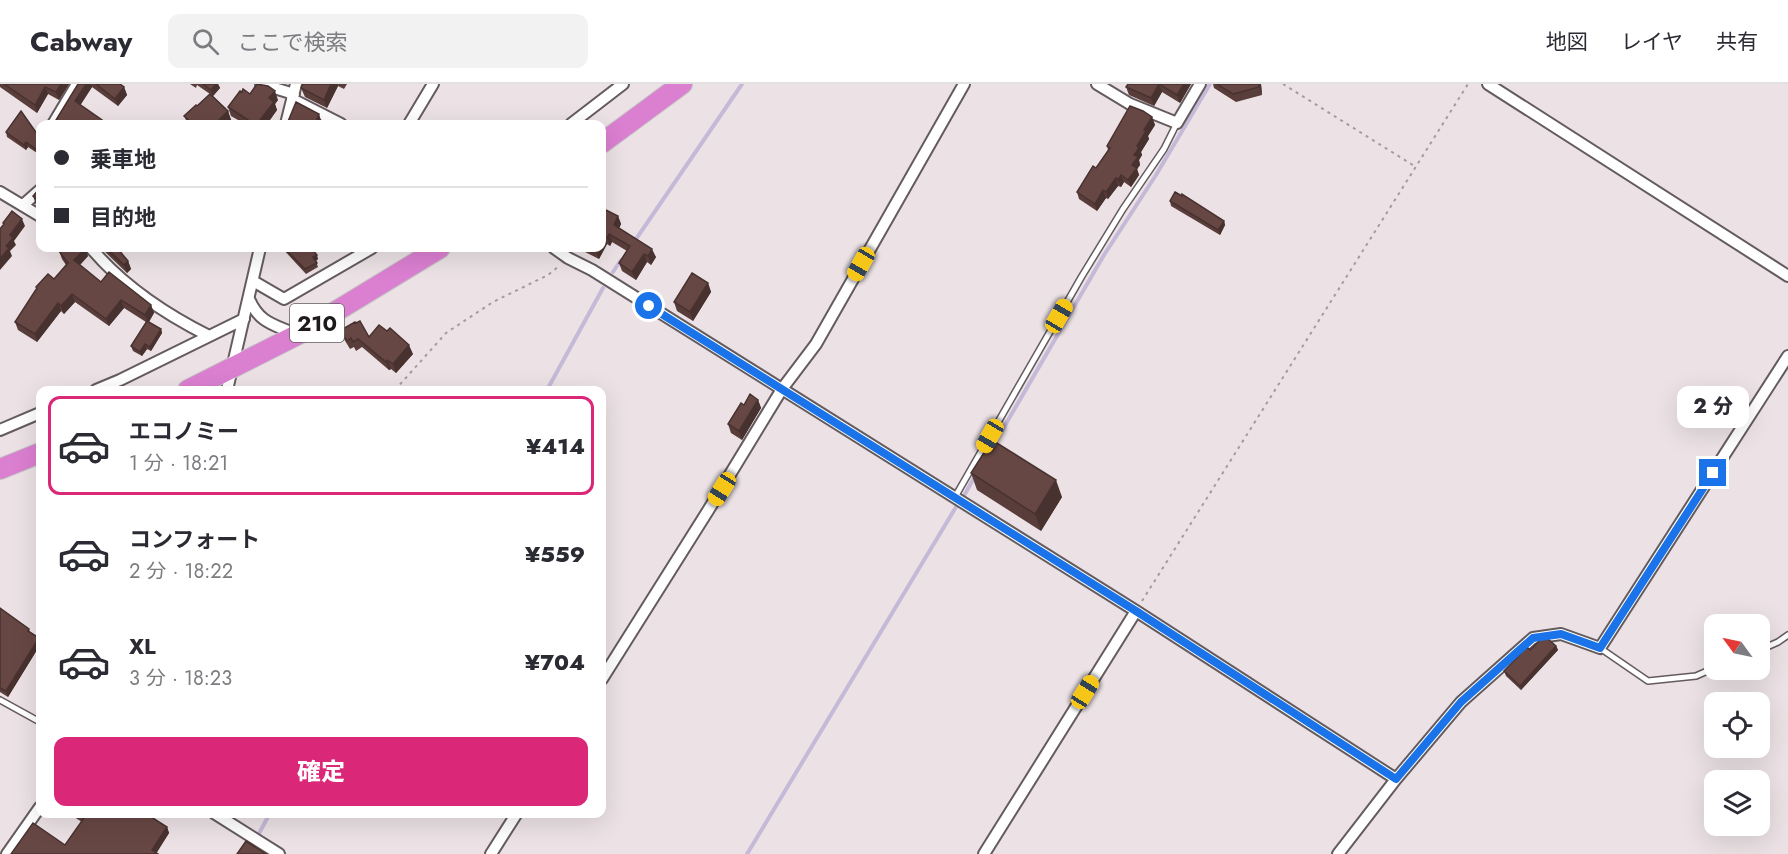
<!DOCTYPE html>
<html lang="ja">
<head>
<meta charset="utf-8">
<style>
	:root { --surface:#fff; --page:#f2f2f3; --text:#2b2b33; --muted:#7c7c81; --line:#e1e1e2; --accent:#db2777 }
	body { margin:0; font-family:Jost,"Noto Sans JP",sans-serif; background:var(--page); color:var(--text); height:100vh; display:flex; flex-direction:column; font-size:22px; white-space:nowrap }
	* { box-sizing:border-box; margin:0 }
	p { font-size:20px; color:var(--muted) }
	.icon { flex:none; width:33px; height:33px; fill:none; stroke:currentColor; stroke-width:2; stroke-linecap:round; stroke-linejoin:round }
	.map { position:relative; flex:1; overflow:hidden }
	.details { position:absolute; left:36px; top:302px; width:570px; height:432px; display:flex; flex-direction:column; background:var(--surface); border-radius:12px; box-shadow:0 6px 24px #0002 }
	.details>* { flex:none }
	.hud { position:absolute; left:36px; top:36px; width:570px; height:132px; border-radius:12px; box-shadow:0 6px 24px #0002; display:grid; align-content:center; height:132px; padding:0 18px; background:var(--surface) }
	.needle { width:39px; rotate:303deg }
	.fabs { position:absolute; left:1704px; top:530px; display:grid; gap:12px }
	.fabs a { display:grid; place-items:center; width:66px; height:66px; border-radius:12px; background:var(--surface); box-shadow:0 6px 24px #0002; font-size:30px }
	.end { position:absolute; width:27px; height:27px; margin:-14px; border:8px solid #1a73e8; background:#fff; box-shadow:0 0 0 3px #fff }
	.from { border-radius:50% }
	.bubble { position:absolute; height:42px; border-radius:12px; background:var(--surface); box-shadow:0 6px 24px #0002; font-size:20px; font-weight:800; line-height:42px; text-align:center }
	.car { position:absolute; width:18px; height:36px; margin:-18px -9px; border-radius:8px; box-shadow:0 0 4px 2px #0007; background:linear-gradient(#f5c518 24%,#345 0 40%,#f5c518 0 76%,#345 0 86%,#f5c518 0) }
	.hud b { display:flex; align-items:center; gap:21px; height:57px; font-size:22px }
	.hud b+b { border-top:2px solid var(--line) }
	.hud i { width:15px; height:15px; background:var(--text) }
	ul { padding:10px 0 0; list-style:none }
	li { display:flex; align-items:center; gap:18px; height:99px; margin:0 12px 9px; padding:0 6px; border:3px solid transparent; border-radius:12px }
	li div { flex:1 }
	li b { display:block; font-size:22px }
	li em { font-style:normal; font-weight:800 }
	li.on { border-color:var(--accent) }
	li>.icon { width:54px; height:54px; stroke-width:1.5 }
	.button { display:flex; gap:12px; margin-top:auto; padding:12px 18px }
	.button a { flex:1; height:69px; border-radius:12px; background:var(--accent); color:#fff; font-size:24px; font-weight:800; line-height:69px; text-align:center }
	header { display:flex; align-items:center; gap:36px; box-sizing:border-box; height:84px; padding:0 30px; background:var(--surface); border-bottom:2px solid var(--line) }
	header strong { font-size:28px }
	nav { display:flex; gap:33px; margin-inline-start:auto; font-size:21px }
	.search { width:420px; height:54px; background:var(--page); display:flex; align-items:center; gap:15px; box-sizing:border-box; padding:0 21px; border-radius:12px; color:var(--muted); font-size:22px }
	.map>svg:first-child { display:block }
	.lines { fill:none; stroke-linecap:round; stroke-linejoin:round }
	.stream { stroke:#c5b9d8; stroke-width:4 }
	.lane-casing { stroke:#645b5e; stroke-width:8 }
	.street-casing { stroke:#645b5e; stroke-width:14 }
	.highway-casing { stroke:#c4c3c4; stroke-width:22 }
	.path { stroke:#a39b9e; stroke-width:2; stroke-dasharray:3 4.5; stroke-linecap:butt }
	.lane { stroke:#fff; stroke-width:5 }
	.street { stroke:#fff; stroke-width:10 }
	.highway { stroke:#db7fd1; stroke-width:20 }
	.wall { fill:#593d3a }
	.shaded-wall { fill:#483230 }
	.building { fill:#674744; stroke:#483230; stroke-width:1.5 }
	.route { stroke:#1a73e8; stroke-width:8 }
	.labels { text-anchor:middle; stroke-width:6; stroke-linejoin:round; paint-order:stroke }
	.shield { fill:#fff; stroke:#625f5f; stroke-width:1.5 }
	.shield-label { font-size:22px; font-weight:bold; fill:#1e1a1b }
</style>
</head>
<body>
<header>
<strong>Cabway</strong>
<div class="search"><svg class="icon" aria-label="search" viewBox="0 0 24 24"><circle cx="10" cy="10" r="6"/><path d="M15 15l6 6"/></svg>ここで検索</div>
<nav><a>地図</a><a>レイヤ</a><a>共有</a></nav>
</header>
<div class="map">
<svg width="1788" height="770" viewBox="0 0 1788 770">
	<rect width="100%" height="100%" fill="#ece2e5"/>
	<g class="lines">
		<path class="stream" d="M634,158l108,-158
			M613,188l8,-12
			M547,306l56,-102
			M993,362l111,-191 52,-80 54,-91
			M965,410l10,-18
			M248,770l22,-41
			M747,770l209,-347"/>
		<g class="lane-casing">
			<path id="lane" d="M955,413l127,-221 41,-67 41,-60 13,-26
				M1600,564l48,33 48,-5 18,-8
				M1760,566l18,-8 10,-7
				M0,616l40,22"/>
		</g>
		<g class="street-casing">
			<path id="street" d="M261,0l33,10
				M1097,0l33,20 47,19 23,-39
				M1488,0l300,192
				M292,15l49,25
				M53,40l24,-40
				M286,40l10,-40
				M409,40l24,-40
				M571,40l52,-40
				M0,108l40,24
				M23,121l17,-15
				M91,164c32,38 74,66 118,88
				M554,164l14,10 24,12 544,341 260,168
				M253,197l31,18 88,-51
				M249,215c11,25 25,25 48,36
				M96,306l24,-10 124,-61
				M227,306l33,-142
				M0,346l40,-17
				M602,595l107,-170 73,-120 34,-45 148,-260
				M214,729l65,41
				M7,770l33,-47
				M491,770l26,-41
				M984,770l152,-243
				M1338,770l58,-75 65,-77 72,-64 28,-4 39,14 188,-292"/>
		</g>
		<g class="highway-casing">
			<path id="highway" d="M602,59l80,-59
				M188,306l109,-55 143,-87
				M0,385l40,-16"/>
		</g>
		<path class="path" d="M1283,0l133,83
			M395,306l51,-57 47,-31 55,-27 11,-9
			M1142,517l326,-517"/>
		<use href="#lane" class="lane"/>
		<use href="#street" class="street"/>
		<use href="#highway" class="highway"/>
	</g>
	<path class="wall" d="M0,0h69l-10,16 -11,-6 -11,19 -37,-26z
		M78,0h42l4,3 3,8 -9,11 -26,-19 -12,18 23,19h-45l-2,-4z
		M190,0h28l2,4 -7,8 15,15 3,9 -5,4h-38l-4,-8 13,-10 13,-12 -13,-9 -1,3z
		M303,0h44l-3,5 -6,-3 -11,22 -22,-11 -4,-9z
		M1128,0h63l-11,19 -18,-11 -8,14 -25,-11 -3,-8z
		M1213,0h48l1,11 -26,7 -22,-14z
		M250,10l28,6 -3,4 2,6 -10,14h-22l-14,-8 -3,-9z
		M1152,33l3,8 -7,11 1,3 -8,13 1,3 -3,5 1,5 -3,4 2,6 -8,12 -7,-5 -3,5 -3,-1 -10,13 -2,-1 -9,13 -18,-12 -2,-7 19,-24 12,-18 -1,-4z
		M6,48l34,6v17l-12,-8 -2,3 -19,-13z
		M40,106v18l-4,-3 -3,-9z
		M1170,117l54,20 1,4 -5,10 -49,-29z
		M602,124l16,8 3,8 -2,4 37,29 -5,8 -4,-3 -11,18 -14,-9 -3,-8 8,-12 -15,-9 -2,4 -3,-2 -8,15 -22,-11h25z
		M101,164h17l10,13 3,8 -4,4z
		M282,164h29l7,11 -2,2 2,6 -12,7z
		M59,167l29,5 -8,9 21,17 50,23 3,8 -5,9 12,7 1,4 -11,18 -4,-2 -5,7 -9,-5 -2,-5 15,-24 -22,-14 -15,18 -34,-24 -11,12 -3,-3 -24,31 -19,-12 -3,-8 22,-33 -1,-2 18,-8 12,-14 -4,-6z
		M708,199l3,9 -18,29 -16,-10 -3,-9z
		M341,246l28,7 44,17 -17,19 -5,-4 -2,1 -27,-23 -6,4 -2,-4 -4,2 -6,-10z
		M758,316l3,8 -19,32 -11,-7 -3,-9 16,-19z
		M971,389l91,24 -21,34 -64,-41z
		M0,524l29,21 1,3 9,6 1,4v3l-32,52 -8,-5z
		M1556,562l2,4 -37,40 -15,-14 -2,-5 26,-21z
		M68,729h77l22,14 2,6 -13,20 -91,-8 17,-23z"/>
	<path class="shaded-wall" d="M61,0h8l-10,16 -3,-8z
		M86,0h5l1,3 -14,22 -3,-8z
		M216,0h2l2,4 -7,8 -2,-6z
		M331,0h6l1,2 -11,22 -3,-8z
		M1159,0l3,8 -8,14 -3,-8z
		M1184,0h7l-11,19 -3,-8z
		M1259,0h2l1,11 -3,-8z
		M45,3l3,7 -11,19 -2,-8z
		M124,3l3,8 -9,11 -3,-7z
		M275,7l3,9 -3,4 2,6 -10,14h-10l12,-26z
		M228,27l3,9 -5,4h-11z
		M319,30l3,9 -1,1h-6z
		M1152,33l3,8 -7,11 1,3 -8,13 1,3 -3,5 1,5 -3,4 2,6 -8,12 -3,-7 6,-25 10,-25z
		M26,58l2,5 -2,3 -2,-5z
		M1121,91l3,7 -3,5 -3,-7z
		M1116,94l2,8 -10,13 -2,-7z
		M1103,106l3,8 -9,13 -2,-7z
		M618,132l3,8 -4,9 -3,-8z
		M22,135l3,7 -11,15 2,4 -6,6 2,5 -12,14v-11l10,-24z
		M1224,137l1,4 -5,10 -2,-5z
		M609,150l3,8 -2,4 -3,-8z
		M604,152l3,8 -8,15 -3,-8 2,-3h4v-8z
		M86,164l2,8 -11,12 -3,-8z
		M652,165l4,8 -5,8 -3,-9z
		M644,170l3,8 -11,18 -4,-8z
		M317,171l1,4 -3,2 -2,-4z
		M128,177l3,8 -4,4 -3,-8z
		M708,199l3,9 -18,29 -3,-9z
		M72,210l3,8 -11,12 -3,-8z
		M121,216l3,8 -15,18 -3,-7z
		M58,219l3,8 -24,31 -2,-8z
		M151,221l3,8 -6,10 -3,-8z
		M161,245l1,4 -11,18 -1,-4z
		M145,260l2,5 -5,7 -2,-4z
		M409,261l4,9 -17,19 -3,-9z
		M387,276l4,9 -2,1 -3,-8z
		M758,316l3,8 -19,32 -3,-9z
		M1056,396l6,17 -21,34 -6,-17z
		M39,554l1,7 -32,52 -2,-6z
		M1556,562l2,4 -37,40 -1,-4z
		M167,743l2,6 -13,21 -4,-4z"/>
	<path class="building" d="M4,0h57l-5,8 -11,-5 -10,18z
		M78,0h8l-11,17 27,19 -3,4h-37l-6,-4z
		M96,0h24l4,3 -9,12z
		M203,0h13l-5,6z
		M257,0l11,2 7,5 -6,7 5,4 -17,22h-3l-26,-17 12,-16 2,1 1,-3 7,5z
		M303,0h28l-7,16 -23,-12z
		M1128,0h56l-7,11 -18,-11 -8,14 -25,-11z
		M1217,0h42v3l-26,7z
		M210,10l18,17 -13,13h-22l-9,-8 12,-11 1,1z
		M296,18l23,12 -4,10h-28z
		M1130,22l13,5 9,6 -8,13 2,1 -9,15 2,2 -5,7 4,2 -6,8 5,3 -9,12 -7,-5 -3,5 -2,-2 -10,14 -3,-2 -8,14 -18,-12 16,-26 3,2 14,-20 -3,-2z
		M21,27l19,27v14l-14,-10 -2,3 -18,-13z
		M39,105l1,1v11l-7,-5z
		M1175,108l7,4v-2l42,27 -6,9 -48,-29z
		M602,124l16,8 -4,9 38,24 -4,7 -4,-2 -12,18 -13,-9 11,-17 -21,-12 -2,4 -3,-2 -2,4z
		M12,127l10,8 -12,16 3,3 -7,8 3,2 -9,11v-30l4,-5 -1,-1z
		M63,164h23l-12,12 27,22 8,-10 42,33 -6,10 -24,-15 -15,19 -34,-25 -11,12 -3,-3 -23,31 -20,-12 22,-34 -1,-1 12,-13 6,5 14,-16 -9,-12z
		M106,164h11l11,13 -4,4z
		M284,164h27l6,7 -4,2 4,6 -12,6z
		M589,164h9l-2,3z
		M692,189l16,10 -18,29 -16,-10z
		M147,237l14,8 -11,18 -5,-3 -5,8 -9,-6z
		M360,237l9,16 10,-12 8,6 3,-3 19,17 -16,19 -6,-4 -1,2 -28,-23 -5,3 -2,-4 -4,3 -6,-11 14,-8 1,1z
		M750,310l8,6 -19,31 -11,-7 13,-21 3,2z
		M992,356l64,40 -21,34 -64,-41z
		M0,524l29,21 -1,2 11,7 -33,53 -6,-3z
		M1548,555l8,7 -36,40 -16,-15 23,-24 3,3 10,-10z
		M76,729h69l22,14 -15,23 6,4h-147l22,-31 32,22 19,-27z
		M246,757l20,13h-29z"/>
	<g class="lines">
		<path class="route" d="M649,222l487,305 260,168 65,-77 72,-64 28,-4 39,14 113,-175"/>
	</g>
	<g class="labels">
		<rect class="shield" x="290" y="220" width="54" height="38" rx="4.5"/>
		<g class="shield-label">
			<text x="317" y="247">210</text>
		</g>
	</g>
</svg>
<div class="fabs">
<a><svg class="needle" viewBox="-14 -14 28 28"><path d="M0-13l5 13h-10z" fill="#e53935"/><path d="M0 13l5-13h-10z" fill="#7c7c81"/></svg></a>
<a><svg class="icon" aria-label="locate" viewBox="0 0 24 24"><circle cx="12" cy="12" r="6"/><path d="M12 2v4M12 18v4M2 12h4M18 12h4"/></svg></a>
<a><svg class="icon" aria-label="layers" viewBox="0 0 24 24"><path d="M12 4l9 5-9 5-9-5zM3 14l9 5 9-5"/></svg></a>
</div>
<i class="end from" style="left:649px;top:222px"></i>
<i class="end" style="left:1713px;top:389px"></i>
<div class="bubble" style="left:1677px;top:302px;width:72px">2 分</div>
<i class="car" style="left:861px;top:180px;rotate:210deg"></i>
<i class="car" style="left:1059px;top:232px;rotate:30deg"></i>
<i class="car" style="left:990px;top:352px;rotate:210deg"></i>
<i class="car" style="left:722px;top:405px;rotate:212deg"></i>
<i class="car" style="left:1085px;top:608px;rotate:32deg"></i>
<div class="hud">
<b><i class="from"></i>乗車地</b>
<b><i></i>目的地</b>
</div>
<section class="details">
<ul>
<li class="on"><svg class="icon" aria-label="car" viewBox="0 0 24 24"><path d="M5 17H2v-5l4-1 3-4h7l3 4 3 1v5h-3M9 17h6M6 11h13"/><circle cx="7" cy="17" r="2"/><circle cx="17" cy="17" r="2"/></svg><div><b>エコノミー</b><p>1 分 · 18:21</p></div><em>¥414</em></li>
<li><svg class="icon" aria-label="car" viewBox="0 0 24 24"><path d="M5 17H2v-5l4-1 3-4h7l3 4 3 1v5h-3M9 17h6M6 11h13"/><circle cx="7" cy="17" r="2"/><circle cx="17" cy="17" r="2"/></svg><div><b>コンフォート</b><p>2 分 · 18:22</p></div><em>¥559</em></li>
<li><svg class="icon" aria-label="car" viewBox="0 0 24 24"><path d="M5 17H2v-5l4-1 3-4h7l3 4 3 1v5h-3M9 17h6M6 11h13"/><circle cx="7" cy="17" r="2"/><circle cx="17" cy="17" r="2"/></svg><div><b>XL</b><p>3 分 · 18:23</p></div><em>¥704</em></li>
</ul>
<div class="button"><a>確定</a></div>
</section>
</div>
</body>
</html>
